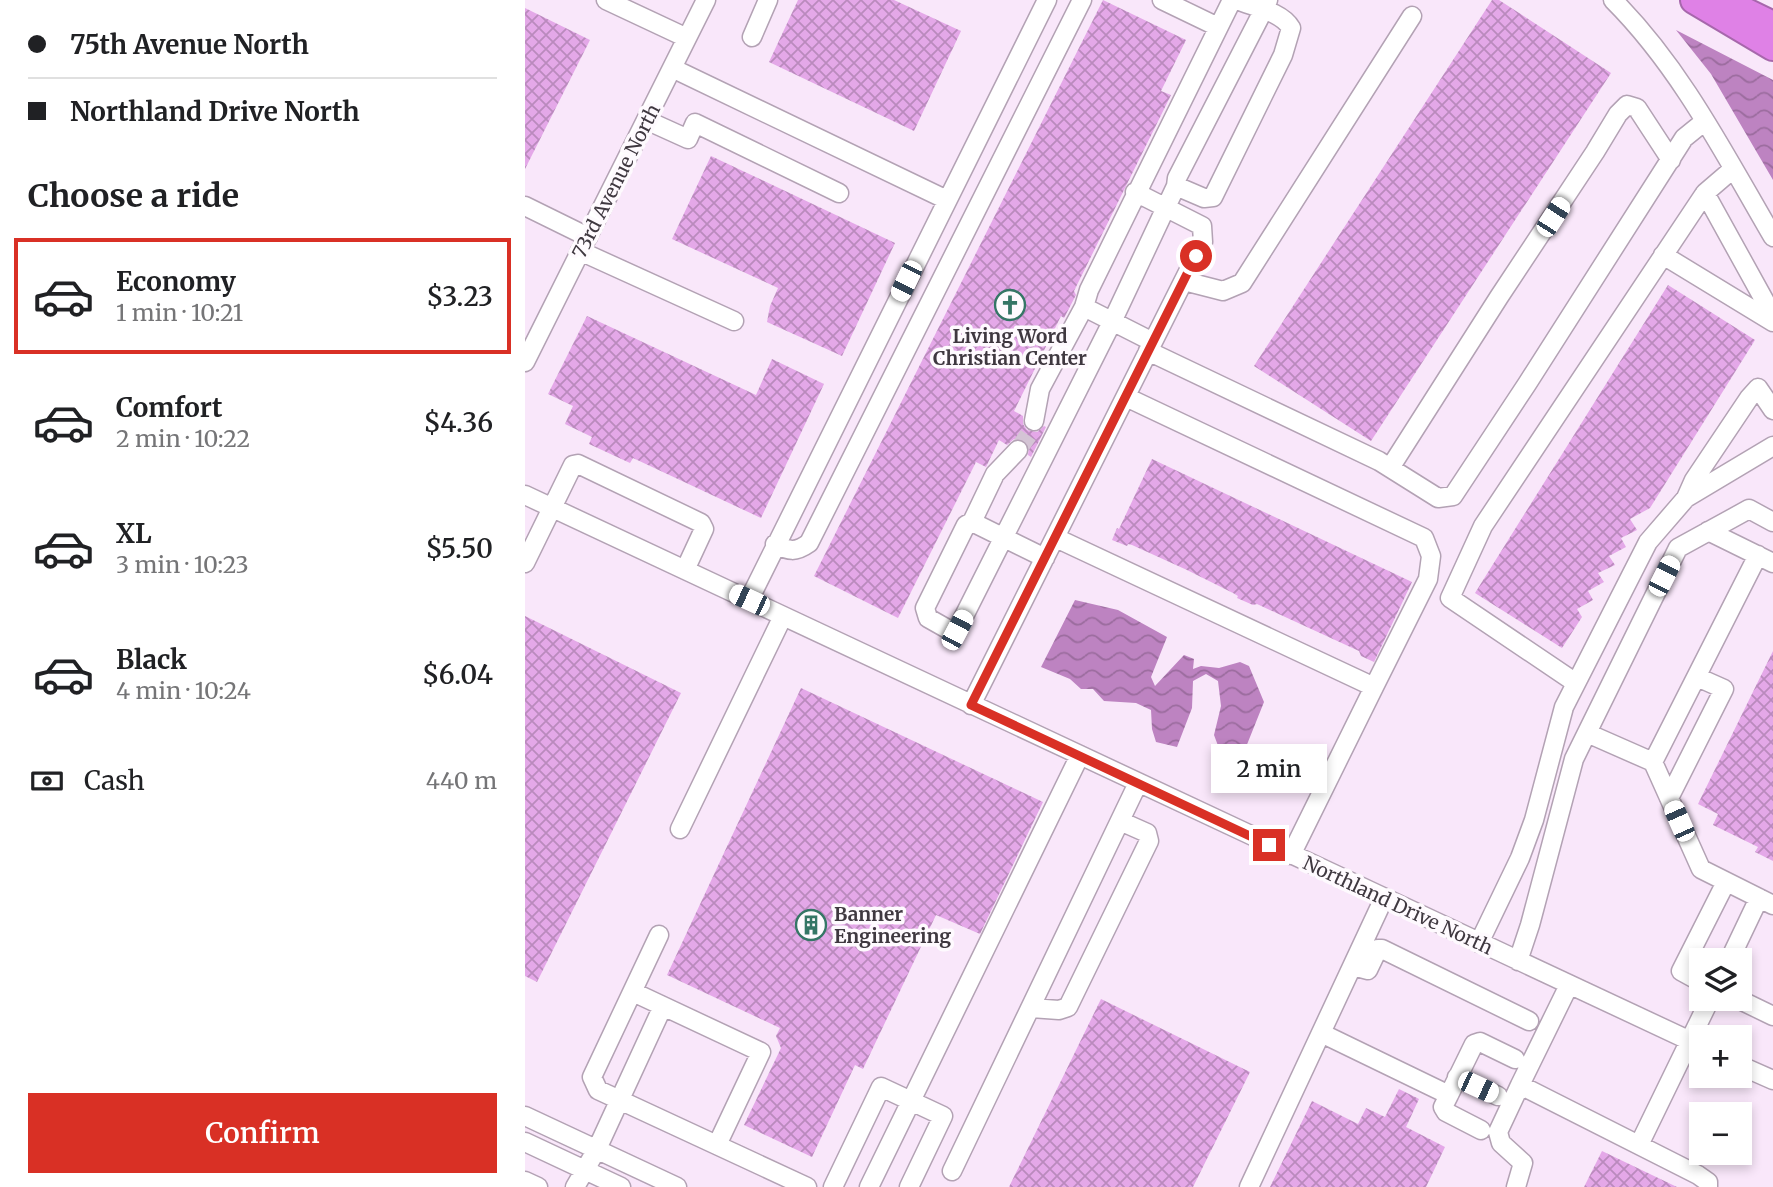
<!DOCTYPE html>
<html lang="en">
<head>
<meta charset="utf-8">
<style>
	:root { --surface:#fff; --page:#f6f6f6; --text:#202124; --muted:#757577; --line:#e0e0e0; --accent:#d93025 }
	body { margin:0; font-family:Merriweather,serif; background:var(--page); color:var(--text); height:100vh; display:flex; flex-direction:column; font-size:26px; white-space:nowrap }
	* { box-sizing:border-box; margin:0 }
	p { font-size:23px; color:var(--muted) }
	.icon { flex:none; width:38px; height:38px; fill:none; stroke:currentColor; stroke-width:2; stroke-linecap:round; stroke-linejoin:round }
	.map { position:relative; flex:1; overflow:hidden }
	.side { display:flex; flex-direction:column; background:var(--surface); width:525px }
	.side>* { flex:none }
	.hud { display:grid; align-content:center; height:154px; padding:0 28px; background:var(--surface) }
	.fabs { position:absolute; left:1164px; top:948px; display:grid; gap:14px }
	.fabs a { display:grid; place-items:center; width:63px; height:63px; border-radius:0px; background:var(--surface); box-shadow:0 4px 10px #0003; font-size:35px }
	.end { position:absolute; width:32px; height:32px; margin:-16px; border:9px solid #d93025; background:#fff; box-shadow:0 0 0 4px #fff }
	.from { border-radius:50% }
	.bubble { position:absolute; height:49px; border-radius:0px; background:var(--surface); box-shadow:0 4px 10px #0003; font-size:23px; font-weight:600; line-height:49px; text-align:center }
	.car { position:absolute; width:21px; height:42px; margin:-21px -10px; border-radius:9px; box-shadow:0 0 5px 2px #0007; background:linear-gradient(#fff 24%,#345 0 40%,#fff 0 76%,#345 0 86%,#fff 0) }
	.hud b { display:flex; align-items:center; gap:24px; height:66px; font-size:26px }
	.hud b+b { border-top:2px solid var(--line) }
	.hud i { width:18px; height:18px; background:var(--text) }
	ul { padding:0; list-style:none }
	li { display:flex; align-items:center; gap:21px; height:116px; margin:0 14px 10px; padding:0 14px; border:4px solid transparent; border-radius:0px }
	li div { flex:1 }
	li b { display:block; font-size:26px }
	li em { font-style:normal; font-weight:600 }
	li.current { border-color:var(--accent) }
	li>.icon { width:63px; height:63px; stroke-width:1.5 }
	h2 { padding:0 28px; font-size:32px; line-height:84px }
	.pay { display:flex; align-items:center; gap:18px; height:77px; padding:0 28px; font-size:26px }
	.pay p { margin-inline-start:auto }
	.button { display:flex; gap:14px; margin-top:auto; padding:14px 28px }
	.button a { flex:1; height:80px; border-radius:0px; background:var(--accent); color:#fff; font-size:28px; font-weight:600; line-height:80px; text-align:center }
	main { display:flex; flex:1; min-height:0 }
	.map>svg:first-child { display:block }
	.water { fill:url(#water-waves) }
	.building { fill:url(#building-cross-hatch) }
	.lines { fill:none; stroke-linecap:round; stroke-linejoin:round }
	.minor-tunnel { stroke:#d4c4d5; stroke-width:18; stroke-dasharray:18 9; stroke-linecap:butt }
	.minor-casing { stroke:#b3a2b4; stroke-width:21 }
	.highway-casing { stroke:#a767ac; stroke-width:30 }
	.minor { stroke:#fff; stroke-width:18 }
	.highway { stroke:#df81e6; stroke-width:26 }
	.route { stroke:#d93025; stroke-width:9 }
	.labels { text-anchor:middle; stroke-width:7; stroke-linejoin:round; paint-order:stroke }
	.street-label { font-size:19px; fill:#3f3840; stroke:#fefafe }
	.poi-label { font-size:19px; font-weight:bold; fill:#3f3840; stroke:#fefafe }
</style>
</head>
<body>
<main>
<section class="side">
<div class="hud">
<b><i class="from"></i>75th Avenue North</b>
<b><i></i>Northland Drive North</b>
</div>
<h2>Choose a ride</h2>
<ul>
<li class="current"><svg class="icon" aria-label="car" viewBox="0 0 24 24"><path d="M5 17H2v-5l4-1 3-4h7l3 4 3 1v5h-3M9 17h6M6 11h13"/><circle cx="7" cy="17" r="2"/><circle cx="17" cy="17" r="2"/></svg><div><b>Economy</b><p>1 min · 10:21</p></div><em>$3.23</em></li>
<li><svg class="icon" aria-label="car" viewBox="0 0 24 24"><path d="M5 17H2v-5l4-1 3-4h7l3 4 3 1v5h-3M9 17h6M6 11h13"/><circle cx="7" cy="17" r="2"/><circle cx="17" cy="17" r="2"/></svg><div><b>Comfort</b><p>2 min · 10:22</p></div><em>$4.36</em></li>
<li><svg class="icon" aria-label="car" viewBox="0 0 24 24"><path d="M5 17H2v-5l4-1 3-4h7l3 4 3 1v5h-3M9 17h6M6 11h13"/><circle cx="7" cy="17" r="2"/><circle cx="17" cy="17" r="2"/></svg><div><b>XL</b><p>3 min · 10:23</p></div><em>$5.50</em></li>
<li><svg class="icon" aria-label="car" viewBox="0 0 24 24"><path d="M5 17H2v-5l4-1 3-4h7l3 4 3 1v5h-3M9 17h6M6 11h13"/><circle cx="7" cy="17" r="2"/><circle cx="17" cy="17" r="2"/></svg><div><b>Black</b><p>4 min · 10:24</p></div><em>$6.04</em></li>
</ul>
<div class="pay"><svg class="icon" aria-label="cash" viewBox="0 0 24 24"><path d="M3 7h18v10H3z"/><circle cx="12" cy="12" r="2"/></svg>Cash<p>440 m</p></div>
<div class="button"><a>Confirm</a></div>
</section>
<div class="map">
<svg width="1248" height="1187" viewBox="0 0 1248 1187">
	<defs>
		<pattern id="water-waves" width="16" height="10" patternUnits="userSpaceOnUse" patternTransform="scale(1.75)"><rect width="16" height="10" fill="#bd83c1"/><path d="M0 5q4-4 8 0t8 0" fill="none" stroke="#9b6c9e"/></pattern>
		<pattern id="building-cross-hatch" width="8" height="8" patternUnits="userSpaceOnUse" patternTransform="scale(1.75)"><rect width="8" height="8" fill="#e4a8e8"/><path d="M0 0l8 8M0 8l8-8" fill="none" stroke="#ba8abd"/></pattern>
	</defs>
	<rect width="100%" height="100%" fill="#f9e7fa"/>
	<path class="water" d="M1151,30l97,50v100l-62,-106z
		M550,600l43,10 49,27 -16,40 4,9 29,-31 10,4 -1,10 8,-3 18,2 21,-6 9,4 15,36 -18,45 -10,13 -13,-1 -9,-24 7,-29 -3,-25 -12,-7 -13,7 -1,27 -15,39 -21,-5 -4,-13 -1,-19 -15,-7 -32,-2 -11,-12h-12l-11,-10 -29,-12z"/>
	<path class="building" d="M273,0h96l67,31 -47,100 -145,-69z
		M578,0l83,40 -25,51 10,4 -97,196 2,4 -12,23 -3,-2 -47,95 9,5v8l4,6 10,2 7,-6 2,1 -15,30 -3,-2 1,-9 -8,-7h-7l-7,6 -8,-5 -13,27 -10,-5 -78,156 -84,-42z
		M967,0h7l112,73 -240,368 -117,-75z
		M0,8l65,32 -65,129z
		M186,156l184,87 -53,113 -75,-34 3,-16 8,-18 -106,-49z
		M1143,285l87,55 -105,168 -20,11 7,11 -16,8 5,9 -17,9 6,9 -17,8 6,9 -16,9 5,9 -16,9 5,8 -20,31 -87,-55z
		M62,316l169,79 16,-36 52,25 -63,134 -128,-60 -3,5 -41,-19 3,-7 -27,-13 8,-18 -25,-12z
		M627,459l260,123 -38,80 -13,-6 -2,-5 -102,-47 -4,1 -16,-7 1,-2 -5,-3 -46,-23 -55,-25 -4,-1 -1,2 -15,-6 5,-12 2,1z
		M0,616l156,77 -144,289 -12,-6z
		M1248,651v210l-18,-9 3,-5 -45,-22 5,-11 -20,-10z
		M276,688l242,114 -63,132 -44,-19 -73,154 -8,-4 -43,92 -68,-32 37,-77 -5,-12 4,-8 -113,-53z
		M576,999l149,73 -57,115h-184z
		M874,1089l20,10 -13,28 39,20 -19,40h-156l42,-86 46,23 8,-16 19,9z
		M1077,1151l75,36h-93z"/>
	<g class="lines">
		<path class="minor-tunnel" d="M493,450l11,-16 5,-13"/>
		<g class="minor-casing">
			<path id="minor" d="M81,0l81,38
				M637,0l56,27
				M712,0c17,7 45,12 54,28l-8,27 -70,142 -9,1 -28,-12 1,-8 87,-169 4,-9
				M1088,0c68,68 112,155 160,237
				M227,37l16,-37
				M147,68l275,132
				M121,120l42,19 7,-16 144,70
				M1208,169l-28,24 68,123
				M0,206l63,31
				M55,251l154,70
				M1138,255l110,67
				M659,281l39,10 19,-8 170,-267
				M559,307l69,35
				M623,351l231,110 59,37 15,-2 74,-112 157,-246 21,-17
				M0,362l181,-362
				M601,397l298,141 7,18 -3,23 -54,108
				M509,421l6,-32 44,-82 5,-17 143,-290
				M493,450l-23,24 -23,48 -6,3 -41,83 3,10 23,13 6,-1 155,-308 64,-136
				M865,468l109,-171 96,-145 23,-38 9,-9 10,3 34,52
				M0,495l1176,551
				M1161,498l8,-18 55,-82 9,-10 15,22
				M447,522l73,36
				M1183,531l65,32
				M531,538l318,149 -83,168
				M250,544c14,7 20,9 34,-1l273,-543
				M0,563l48,-98 5,-1 123,59 3,6 -19,41
				M224,600l298,-600
				M1051,683l-126,-85 33,-72 222,-333
				M446,705l232,-463 -1,-16 -67,-34
				M1062,733l66,29 105,-207
				M1128,762l48,107 72,36
				M1144,798l55,-109 -27,-12
				M155,829l103,-213
				M134,935l-67,142 6,13 209,97
				M954,943l41,-85 14,-38 30,-113 84,-165 38,-44 87,-52
				M993,961l12,-36 44,-166 104,-211 71,-39 24,13
				M1204,961l30,-63
				M828,966l15,4 10,-21h4l147,72
				M1176,982l-20,-11 45,-89
				M1044,985l-49,100 178,90 10,7v5
				M108,992l128,60 -44,93
				M1213,999l35,17
				M506,1008l28,2 9,-3 81,-166 -2,-8 -27,-12
				M796,1033l128,62 -6,12 3,5 35,18
				M1214,1065l34,15
				M932,1077l41,19
				M924,1095l25,-51 6,-2 35,17
				M0,1116l152,71
				M0,1142l96,45
				M1114,1145l71,-146
				M427,1171l186,-388
				M0,1181l13,6
				M50,1187l22,-38 66,-143
				M308,1187l48,-100 62,29 -34,71
				M344,1187l211,-432
				M724,1187l135,-289
				M991,1187l7,-24 -22,-20 -3,-11 22,-47"/>
		</g>
		<g class="highway-casing">
			<path id="highway" d="M1169,0l79,47
				M1205,4l43,21"/>
		</g>
		<use href="#minor" class="minor"/>
		<use href="#highway" class="highway"/>
	</g>
	<g class="lines">
		<path class="route" d="M671,256l-225,449 298,140"/>
	</g>
	<defs>
		<g id="church-ring" transform="scale(1.575)"><circle r="9.5" fill="#fefafe" stroke="#357666" stroke-width="1.5"/><path d="M-1.2-6h2.4v3.5h3.3v2.4h-3.3V6h-2.4V-.1h-3.3v-2.4h3.3Z" fill="#357666"/></g>
		<g id="building-ring" transform="scale(1.575)"><circle r="9.5" fill="#fefafe" stroke="#357666" stroke-width="1.5"/><path d="M-4-6H4V6H1V3H-1V6H-4ZM-2.5-4.3h1.7v1.8h-1.7ZM.8-4.3h1.7v1.8H.8ZM-2.5-1h1.7V.8h-1.7ZM.8-1h1.7V.8H.8Z" fill="#357666"/></g>
	</defs>
	<g fill-rule="evenodd">
		<use href="#church-ring" x="485" y="305"/>
		<use href="#building-ring" x="286" y="925"/>
	</g>
	<g class="labels">
		<g class="street-label">
			<text transform="translate(91 181) rotate(-63)" y="7">73rd Avenue North</text>
			<text transform="translate(873 905) rotate(25)" y="7">Northland Drive North</text>
		</g>
		<g class="poi-label">
			<text x="485" y="343">Living Word<tspan x="485" dy="22">Christian Center</tspan></text>
			<text x="309" y="921" text-anchor="start">Banner<tspan x="309" dy="22">Engineering</tspan></text>
		</g>
	</g>
</svg>
<div class="fabs">
<a><svg class="icon" aria-label="layers" viewBox="0 0 24 24"><path d="M12 4l9 5-9 5-9-5zM3 14l9 5 9-5"/></svg></a>
<a>+</a>
<a>−</a>
</div>
<i class="end from" style="left:671px;top:256px"></i>
<i class="end" style="left:744px;top:845px"></i>
<div class="bubble" style="left:686px;top:744px;width:116px">2 min</div>
<i class="car" style="left:1028px;top:217px;rotate:33deg"></i>
<i class="car" style="left:381px;top:281px;rotate:206deg"></i>
<i class="car" style="left:1139px;top:576px;rotate:27deg"></i>
<i class="car" style="left:224px;top:600px;rotate:295deg"></i>
<i class="car" style="left:432px;top:630px;rotate:28deg"></i>
<i class="car" style="left:1154px;top:821px;rotate:336deg"></i>
<i class="car" style="left:953px;top:1087px;rotate:115deg"></i>
</div>
</main>
</body>
</html>
